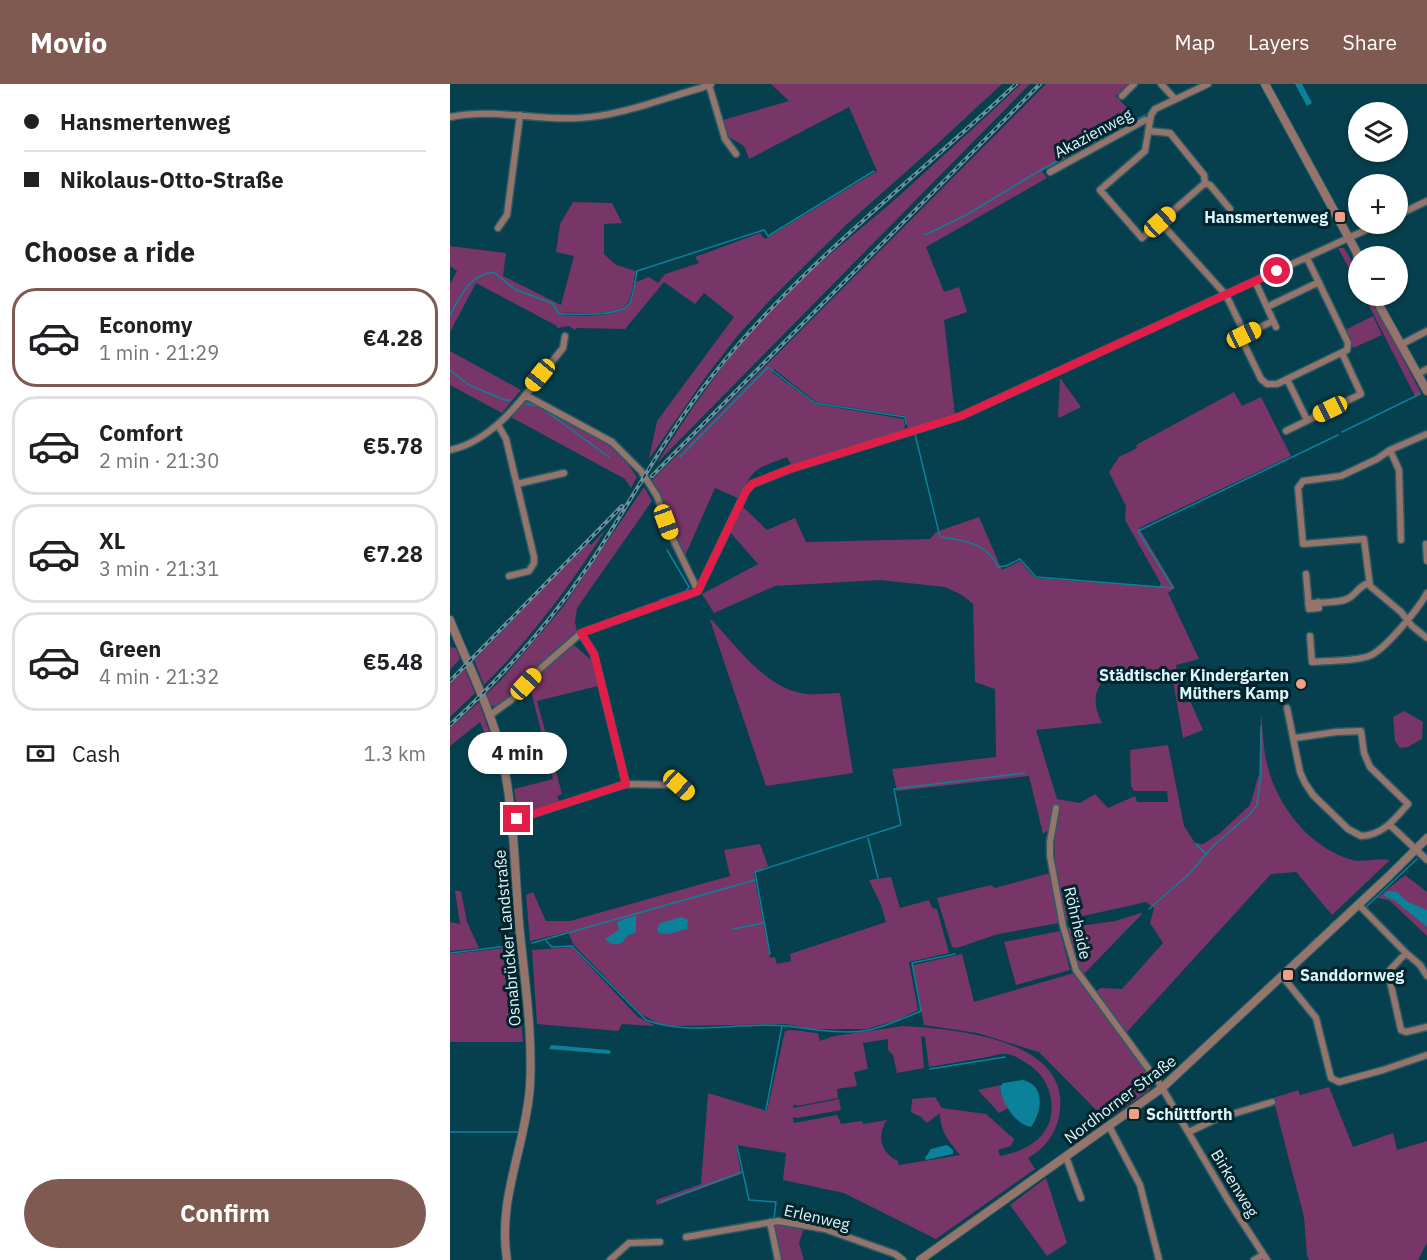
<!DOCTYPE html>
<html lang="en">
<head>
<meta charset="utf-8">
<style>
	:root { --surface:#fff; --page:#f6f6f6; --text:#202124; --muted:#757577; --line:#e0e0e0; --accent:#7f5a50 }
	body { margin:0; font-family:"IBM Plex Sans",sans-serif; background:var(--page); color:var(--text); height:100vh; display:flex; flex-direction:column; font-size:22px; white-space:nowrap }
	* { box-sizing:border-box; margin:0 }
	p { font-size:20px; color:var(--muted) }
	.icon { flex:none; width:33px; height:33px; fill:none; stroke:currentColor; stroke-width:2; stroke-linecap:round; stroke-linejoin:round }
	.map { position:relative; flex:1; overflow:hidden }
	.drawer { display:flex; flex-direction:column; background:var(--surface); width:450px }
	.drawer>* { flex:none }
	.banner { display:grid; align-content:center; height:132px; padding:0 24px; background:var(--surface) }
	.controls { position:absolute; left:898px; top:18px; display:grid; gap:12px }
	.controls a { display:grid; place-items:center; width:60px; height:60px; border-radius:50%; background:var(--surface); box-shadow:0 2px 4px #0004; font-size:30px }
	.end { position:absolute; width:27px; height:27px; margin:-14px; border:8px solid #e11d48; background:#fff; box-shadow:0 0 0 3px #fff }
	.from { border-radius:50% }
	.bubble { position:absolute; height:42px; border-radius:21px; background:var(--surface); box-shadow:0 2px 4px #0004; font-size:20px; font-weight:700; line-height:42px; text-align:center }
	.car { position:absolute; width:18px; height:36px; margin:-18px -9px; border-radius:8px; box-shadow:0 0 4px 2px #0007; background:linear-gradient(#f5c518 24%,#345 0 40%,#f5c518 0 76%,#345 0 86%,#f5c518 0) }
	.banner b { display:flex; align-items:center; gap:21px; height:57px; font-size:22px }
	.banner b+b { border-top:2px solid var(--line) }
	.banner i { width:15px; height:15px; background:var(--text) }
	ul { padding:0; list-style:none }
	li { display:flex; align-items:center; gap:18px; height:99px; margin:0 12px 9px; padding:0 12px; border:3px solid var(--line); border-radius:24px }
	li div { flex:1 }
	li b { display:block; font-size:22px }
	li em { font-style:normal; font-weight:700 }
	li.on { border-color:var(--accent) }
	li>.icon { width:54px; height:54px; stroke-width:1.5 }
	h2 { padding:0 24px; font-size:27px; line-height:72px }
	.pay { display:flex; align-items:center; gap:15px; height:66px; padding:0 24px; font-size:22px }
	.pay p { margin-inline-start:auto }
	.cta { display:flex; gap:12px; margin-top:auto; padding:12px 24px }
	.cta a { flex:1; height:69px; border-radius:36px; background:var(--accent); color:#fff; font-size:24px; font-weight:700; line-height:69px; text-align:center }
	header { display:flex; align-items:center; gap:36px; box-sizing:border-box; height:84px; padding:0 30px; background:var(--accent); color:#fff }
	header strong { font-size:28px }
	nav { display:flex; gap:33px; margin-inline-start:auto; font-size:21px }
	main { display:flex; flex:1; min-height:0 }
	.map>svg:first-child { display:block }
	.green { fill:#773667; fill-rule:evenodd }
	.water { fill:#0c829a }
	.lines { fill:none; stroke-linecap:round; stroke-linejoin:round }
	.stream { stroke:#0c829a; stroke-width:1.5 }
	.minor-casing { stroke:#285c69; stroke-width:9 }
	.tertiary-casing { stroke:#285c69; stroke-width:10 }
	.minor { stroke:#95756b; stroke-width:6 }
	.tertiary { stroke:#95756b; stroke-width:8 }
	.rail-casing { stroke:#67929d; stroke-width:4 }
	.rail { stroke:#04242c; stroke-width:1.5; stroke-dasharray:4.5; stroke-linecap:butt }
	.route { stroke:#e11d48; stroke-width:8 }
	.poi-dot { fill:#f39f85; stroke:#04242c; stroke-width:2 }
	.labels { text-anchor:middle; stroke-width:6; stroke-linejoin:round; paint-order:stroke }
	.street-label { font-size:16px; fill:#dcf6fe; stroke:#04242c }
	.poi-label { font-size:16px; font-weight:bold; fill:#dcf6fe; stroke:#04242c; text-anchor:end }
</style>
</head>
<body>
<header>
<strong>Movio</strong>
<nav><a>Map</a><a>Layers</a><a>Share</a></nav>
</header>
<main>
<section class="drawer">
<div class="banner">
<b><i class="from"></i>Hansmertenweg</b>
<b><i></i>Nikolaus-Otto-Straße</b>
</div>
<h2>Choose a ride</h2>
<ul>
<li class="on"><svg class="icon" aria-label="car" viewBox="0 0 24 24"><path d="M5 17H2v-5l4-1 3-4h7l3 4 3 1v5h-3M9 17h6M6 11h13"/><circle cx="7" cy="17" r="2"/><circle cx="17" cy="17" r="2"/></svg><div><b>Economy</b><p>1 min · 21:29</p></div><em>€4.28</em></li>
<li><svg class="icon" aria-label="car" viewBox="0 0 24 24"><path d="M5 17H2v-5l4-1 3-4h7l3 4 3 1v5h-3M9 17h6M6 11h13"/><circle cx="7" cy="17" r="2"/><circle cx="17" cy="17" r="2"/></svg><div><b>Comfort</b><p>2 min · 21:30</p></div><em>€5.78</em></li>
<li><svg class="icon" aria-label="car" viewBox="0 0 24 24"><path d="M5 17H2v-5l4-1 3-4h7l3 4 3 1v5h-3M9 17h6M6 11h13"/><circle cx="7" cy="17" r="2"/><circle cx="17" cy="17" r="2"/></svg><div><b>XL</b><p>3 min · 21:31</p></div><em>€7.28</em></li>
<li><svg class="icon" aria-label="car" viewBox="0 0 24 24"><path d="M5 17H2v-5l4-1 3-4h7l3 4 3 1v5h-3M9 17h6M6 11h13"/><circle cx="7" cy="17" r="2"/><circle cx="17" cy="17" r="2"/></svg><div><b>Green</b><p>4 min · 21:32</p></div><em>€5.48</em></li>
</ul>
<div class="pay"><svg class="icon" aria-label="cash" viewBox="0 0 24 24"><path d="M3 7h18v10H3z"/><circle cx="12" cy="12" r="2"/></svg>Cash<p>1.3 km</p></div>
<div class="cta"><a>Confirm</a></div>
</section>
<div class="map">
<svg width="977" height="1176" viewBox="0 0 977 1176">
	<rect width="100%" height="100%" fill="#063f4d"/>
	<path class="green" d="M321,0h231l-67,62 -88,78 -74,73 -35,38 -31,40 -58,84 8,-38 77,-104 -30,-24 -9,11 -31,-22 -39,47 -48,-1 -2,2 -6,-4 -12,2v-2l-81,-43 -26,49v-48l7,-13 -7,-5v-20l56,7 -3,23 58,29 13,-49 -18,-4 4,-28 13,-22 39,1 10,20 -18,1v30l12,11 20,6c-3,10 -3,24 -9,33 -9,13 -51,8 -66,9v2c14,1 59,3 68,-10 4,-6 5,-16 7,-23l13,-5 9,6 7,-9 34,-11 -4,-6 65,-24 5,6 112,-68 -28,-64 -100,52 -5,-13 -15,-9 -6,-17 66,-19z
		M571,0h9l-373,379c35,-57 73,-111 120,-160 39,-39 82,-72 123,-108 41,-37 82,-74 121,-111z
		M596,0h83l-13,12 22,24 -96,51 5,7 -121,69 18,45 15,-5 8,25 -23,8 11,95 -47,14 -3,-13 -89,-14 -42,-33 -2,3 43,32 89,15 1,11 -113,36 -5,-9c-29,11 -36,11 -47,42l-25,-11 -31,70 -33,-77z
		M888,164h6c8,13 15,23 15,39z
		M914,212h6l51,97 -6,3z
		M923,232l9,19 -29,13 -8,-18z
		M0,267l71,39 -19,23 -52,-28z
		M610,294l21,29 -22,11 -1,-3z
		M784,308l8,14 19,-9 30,59 -152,72 36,60 -7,5 31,66 -23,6 7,38 7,-2 13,29 -20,8 -10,-57 -68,-2c-13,13 -11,28 -3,44l-66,7 21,69 23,4 15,-9 13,14 27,-12 2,6h31l-1,-11h-33l-3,-5 -1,-36 38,-5 16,81 11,17 8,1 17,-11 30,-28 9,-31 2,-61c2,17 2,35 6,51 10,42 43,85 86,96 10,3 23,-3 37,0l-58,55 -36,-43 -25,2 -146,160 -31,-40 6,-6 22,1 41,-46 -13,-20 4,-15 -8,-6 -81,18c-6,-34 -15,-63 -8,-97l-14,11 -14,-58 -132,15 -5,-22 104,-12 -1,-68 -20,-7 -2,-78 -11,-9 -17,-8 -65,-7 -105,6 -61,27 -12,-19 56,-30 -29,-33 12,-26 26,25 28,-12 11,24 124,-3 6,-7 43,-15 23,53 18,-9 15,17 124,9 2,-3 -36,-64 1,-14 -17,-34 10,-15 18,-9 -1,-3z
		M76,313l87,47 24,33 -6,11 -6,-9 -116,-63z
		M194,403l8,14 -75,107 -2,14 2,10 -9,7 -69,67h-8l-5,-12 15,-14 62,-73z
		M156,445c-35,56 -75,109 -122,156l-10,-25 114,-117 3,2z
		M260,536h2c25,27 55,70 95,74 11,1 23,-1 33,-1l13,80 -87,13z
		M122,559l20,18 6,25 -61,15 25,93 -5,2 2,5 -3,3 -33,9 -6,-5 -3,-19 39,-10 -24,-96z
		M0,563l6,1 4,11 -10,11z
		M15,585l10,24 -25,24v-33z
		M29,618l15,43 -3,4 -11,-27 -30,24v-18z
		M954,627l19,11 -1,17 -14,8 -8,1 -5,-7 -2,-24z
		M310,760l8,22 -13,6 -1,2 16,84 5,-1 2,7 14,-3 -1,-7 96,-32 -5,-17 -12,-25 22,-3 9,31 29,-8 3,8 5,1 12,44 -40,9 9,48 -20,10 -31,9h-56l-25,-5 -114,2 -15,-3 -16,-9 -68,-70 -5,-12 -38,9 -4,-46 7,-3 13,29h24l160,-45 -6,-26z
		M600,789l9,50 -61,11 -41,14 -5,-1 -15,-49 54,-13 4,3z
		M955,791l22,17v44l-38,-36 -12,-2z
		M5,807h6l6,31 12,26 -29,3v-29l10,2z
		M691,829l1,1 -60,62 -4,-6 -12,-42 49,-7z
		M610,847l10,39 -54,15 -12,-43z
		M65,863l8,95h-73v-88z
		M122,863l66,70 18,9 -34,-2 -4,7 -81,-7 -5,-74z
		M512,870l12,48 100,-29 81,110 -8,9 -41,28 -67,-68 -62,-19 -53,-8 -11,-60z
		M453,942c50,3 165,12 157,84 -2,21 -14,38 -32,48l7,11 -99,70 -92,-46 -61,-13 3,-27 -50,-8 5,29 -84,31 -1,-5 45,-16 7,-91 59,18 18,-80c9,-3 22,2 33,2l2,8 14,-5zM471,952l4,1 4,30c19,-3 39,-7 59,-10 6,-1 13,-4 19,-3 8,1 18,8 24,12 23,17 29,53 7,73 -11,10 -24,14 -38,17l-2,-6 13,-4 3,-7 -28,-25 -44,-6 -7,-11 -23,2 -1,13 10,5 6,6 13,-10c0,19 9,28 20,42l-61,10 -1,-4c-17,-8 -22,-25 -11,-41l-24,4 -1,-3 -21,3 -4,-9 -43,8 -1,-6 4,1 44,-8 -2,-11 -46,9 1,-4 3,2 41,-8 -1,-9 20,-3 -3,-14 14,-3 -5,-26 25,-4v11l5,5 4,18 27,-5z
		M551,1001l-1,6 8,17 -9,5 -21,-23z
		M879,1003l24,60 40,-14 4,17 30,-9v102l-9,17h-109l-2,-5 -3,-38 -31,-119 25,-8 2,5z
		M596,1094l21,65 -20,13 -37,-51z
		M324,1139l30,5 -5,15 5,17h-23z"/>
	<path class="water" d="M845,0h7l10,19 -5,3z
		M940,807l7,1 11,10 19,8v17l-33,-27 -10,-4 1,-4z
		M186,831v17l-9,4 -5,7c-6,2 -12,2 -17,-4l14,-9 -2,-8z
		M232,833l6,3 -1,9 -19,5 -9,-1 -2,-4 3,-6z
		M101,961l58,5 2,2 -2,2 -60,-5z
		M573,996c23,6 19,31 8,47 -16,-2 -30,-26 -31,-40l3,-4z
		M497,1061l6,5v4l-27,6 -1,-2 6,-9z"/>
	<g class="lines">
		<path class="stream" d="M475,151l43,-21 71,-43 106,-56
			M0,231c11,-19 18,-39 43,-43l23,18 36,13 7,11c15,0 62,3 70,-10 5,-9 6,-23 8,-33l127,-41 4,6 106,-65
			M0,286l19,15 36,15h5
			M76,320l13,2 70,51
			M892,348l78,-38
			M465,350l25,103c24,3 47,6 58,30l8,-1 14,-7 16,18 137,11
			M230,373l88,-90 47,36 90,14 1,7
			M722,502l-34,-55 200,-96
			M210,516l26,-9 3,-4 -22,-37
			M186,525l12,-4
			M418,754l10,40
			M746,760l10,10
			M917,822l50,-47
			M699,825l41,-36 23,-27 37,-32 7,-9 4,-31v-47
			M880,841l4,-4
			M283,845l31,-6
			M871,850l6,-5
			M96,857l6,6 20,-1 74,74c45,17 94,1 141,6 25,3 57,9 82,4 18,-4 35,-12 52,-19l-9,-48 43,-9
			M82,859l223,-63
			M861,859l5,-5
			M0,869l66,-8
			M320,870l-15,-82 146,-47 -7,-36 131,-16
			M847,873l7,-7
			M815,902l7,-6
			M480,985l75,-12
			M316,1026l16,-84
			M0,1048h68
			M287,1062l12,54 27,2 -2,16 -2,1
			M211,1118l81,-30
			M291,1140l11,-2"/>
		<g class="minor-casing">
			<path id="minor" d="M711,0l14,15
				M259,1l16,54 11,15
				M672,12l12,-12
				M0,33c47,-9 84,4 129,1 41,-2 82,-19 122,-30l10,-4
				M699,47l21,2 34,42 1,8 5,2 20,24
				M600,88l95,-52 5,1
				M755,99l-63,55 -42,-48 45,-39 6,-36 4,-6 53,-25
				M948,131l29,-14
				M710,138l66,73 17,35 2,16 16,33 6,5h10l70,-34 1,-7 -41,-85
				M48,144l9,-13 13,-100
				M805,197l21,46
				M817,223l52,-25
				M794,251l29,-14
				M952,260l25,-13
				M968,290l9,-5
				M837,295l20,41
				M75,311l87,47 29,29 16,25 13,37 28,58
				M48,341l8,14 28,118v6l-5,8 -20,5
				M836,347l75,-37 -19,-41
				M977,350l-37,16 -13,9 -36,17 -38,5 -5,7 5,56 61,-5 6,47 31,26 11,14 15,12
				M0,366c49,-10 83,-66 113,-102l2,-12
				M940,366l9,20 2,70
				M67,400l47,-11
				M976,460l1,17
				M856,490l3,35 10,-1 -1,-6
				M858,519c12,-1 30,1 41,-5 7,-4 11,-13 20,-15
				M131,549l13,21 32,130
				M860,552l2,26c18,-2 40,0 57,-6 15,-5 50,-48 58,-63
				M837,624l13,64 5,11 8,12 35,34 13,7c22,-1 34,-17 47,-32l-38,-37 -6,-14 -3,-22 -25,1 -41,6
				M39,632l22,-16 30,-32 40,-35 117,-42 48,-100 6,-7 38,-15 171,-53 418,-192
				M606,724l-6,34v14l13,70 13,44 85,116 67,114 39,60
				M61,737l115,-37 53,1 10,9
				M940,741l37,35
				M908,820l48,49 14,12 7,11
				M956,869l-18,19 13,58 5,2 21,-5
				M832,892l34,42 15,60 8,4 44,-12 44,-15
				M659,1042l31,59 19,75
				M739,1048l27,-13 56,-17
				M616,1073l15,41
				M320,1138l8,38
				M236,1153l92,-16 47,8 70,25 8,6
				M160,1176l19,-17 31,-1
				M804,1176l9,-5"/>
		</g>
		<g class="tertiary-casing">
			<path id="tertiary" d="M815,0l92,169 1,7
				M927,212l3,11 47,84
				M0,536c15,38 34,75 46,114 18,60 18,127 23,189 5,53 14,109 11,163 -4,60 -33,112 -23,174
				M470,1176l242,-172 227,-212 38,-38"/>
		</g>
		<use href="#minor" class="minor"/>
		<use href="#tertiary" class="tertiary"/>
		<g class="rail-casing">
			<path id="rail" d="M202,392l388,-392
				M0,597l172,-175
				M0,641c53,-49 99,-101 139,-160 42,-63 77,-131 124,-190 87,-110 201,-195 303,-291"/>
		</g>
		<use href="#rail" class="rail"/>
	</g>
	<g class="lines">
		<path class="route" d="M67,735l109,-35 -32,-130 -13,-21 117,-42 48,-100 6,-7 38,-15 171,-53 316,-145"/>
	</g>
	<g class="poi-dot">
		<rect x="884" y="127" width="12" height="12" rx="3"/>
		<circle cx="851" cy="600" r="6"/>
		<rect x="832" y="885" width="12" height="12" rx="3"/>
		<rect x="678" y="1024" width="12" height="12" rx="3"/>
	</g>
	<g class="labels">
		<g class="street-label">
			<text transform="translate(643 49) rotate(-28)" y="6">Akazienweg</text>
			<text transform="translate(628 839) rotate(77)" y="6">Röhrheide</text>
			<text transform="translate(57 854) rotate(-95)" y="6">Osnabrücker Landstraße</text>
			<text transform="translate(670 1015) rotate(-37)" y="6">Nordhorner Straße</text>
			<text transform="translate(785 1099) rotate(59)" y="6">Birkenweg</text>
			<text transform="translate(367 1133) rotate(13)" y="6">Erlenweg</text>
		</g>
		<g class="poi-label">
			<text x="878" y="139">Hansmertenweg</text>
			<text x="839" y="597">Städtischer Kindergarten<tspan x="839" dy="18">Müthers Kamp</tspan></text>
			<text x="850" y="897" text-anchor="start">Sanddornweg</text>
			<text x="696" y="1036" text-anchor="start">Schüttforth</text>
		</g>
	</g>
</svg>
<div class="controls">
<a><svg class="icon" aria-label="layers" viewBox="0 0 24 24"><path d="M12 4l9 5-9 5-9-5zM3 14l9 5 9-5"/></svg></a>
<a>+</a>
<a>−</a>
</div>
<i class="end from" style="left:827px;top:187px"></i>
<i class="end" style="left:67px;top:735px"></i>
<div class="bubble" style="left:18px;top:648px;width:99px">4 min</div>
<i class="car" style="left:710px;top:138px;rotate:48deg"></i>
<i class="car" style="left:794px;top:251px;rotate:65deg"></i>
<i class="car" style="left:90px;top:291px;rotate:219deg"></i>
<i class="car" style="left:880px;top:325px;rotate:244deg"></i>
<i class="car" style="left:216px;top:438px;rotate:160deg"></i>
<i class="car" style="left:76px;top:600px;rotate:43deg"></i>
<i class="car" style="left:229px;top:701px;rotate:132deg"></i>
</div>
</main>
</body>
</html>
